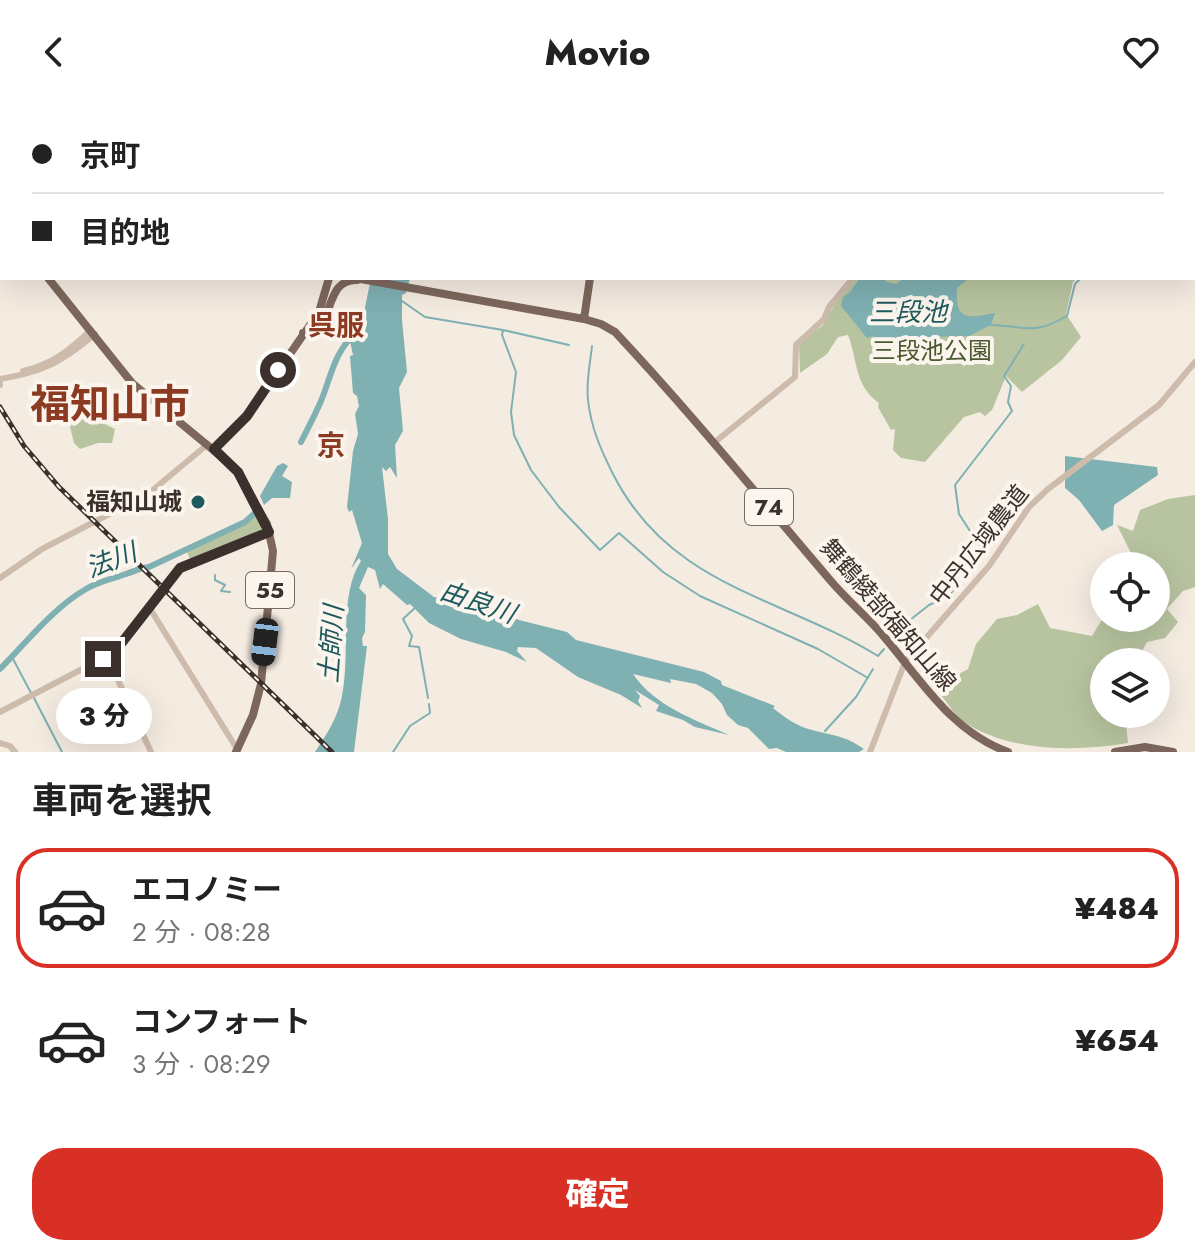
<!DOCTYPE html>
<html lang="ja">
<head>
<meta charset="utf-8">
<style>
	:root { --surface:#fff; --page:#f6f6f6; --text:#222; --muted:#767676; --line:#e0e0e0; --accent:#d93025 }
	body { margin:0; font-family:Jost,"Noto Sans JP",sans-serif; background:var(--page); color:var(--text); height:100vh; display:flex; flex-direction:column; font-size:30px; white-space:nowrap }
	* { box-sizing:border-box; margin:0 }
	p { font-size:26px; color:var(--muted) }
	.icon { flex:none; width:44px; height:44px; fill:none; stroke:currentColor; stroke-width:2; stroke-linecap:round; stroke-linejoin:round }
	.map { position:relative; height:648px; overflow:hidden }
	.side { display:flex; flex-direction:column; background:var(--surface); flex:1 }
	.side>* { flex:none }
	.hud { position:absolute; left:0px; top:0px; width:1196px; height:176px; box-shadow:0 8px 32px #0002; display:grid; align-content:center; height:176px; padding:0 32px; background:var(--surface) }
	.tools { position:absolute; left:1090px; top:448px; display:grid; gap:16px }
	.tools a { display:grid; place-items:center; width:80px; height:80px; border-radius:50%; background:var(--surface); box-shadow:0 8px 32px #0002; font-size:40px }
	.end { position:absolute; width:36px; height:36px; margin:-18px; border:10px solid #3b302b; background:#fff; box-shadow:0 0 0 4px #fff }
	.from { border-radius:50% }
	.bubble { position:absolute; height:56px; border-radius:28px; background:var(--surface); box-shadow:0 8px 32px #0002; font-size:26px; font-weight:800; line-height:56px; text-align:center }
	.car { position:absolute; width:24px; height:48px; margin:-24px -12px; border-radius:10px; box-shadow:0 0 6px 2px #0007; background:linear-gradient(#222 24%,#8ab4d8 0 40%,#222 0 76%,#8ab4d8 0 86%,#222 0) }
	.hud b { display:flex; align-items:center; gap:28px; height:76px; font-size:30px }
	.hud b+b { border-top:2px solid var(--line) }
	.hud i { width:20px; height:20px; background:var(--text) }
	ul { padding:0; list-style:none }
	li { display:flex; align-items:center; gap:24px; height:120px; margin:0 16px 12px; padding:0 16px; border:4px solid transparent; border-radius:32px }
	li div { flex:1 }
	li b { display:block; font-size:30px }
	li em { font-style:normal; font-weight:800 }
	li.selected { border-color:var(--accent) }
	li>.icon { width:72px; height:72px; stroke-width:1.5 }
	h2 { padding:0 32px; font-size:36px; line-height:96px }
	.primary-button { display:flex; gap:16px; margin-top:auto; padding:16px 32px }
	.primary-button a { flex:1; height:92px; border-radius:32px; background:var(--accent); color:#fff; font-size:32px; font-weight:800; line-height:92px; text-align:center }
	header { display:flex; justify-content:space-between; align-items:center; height:104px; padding:0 32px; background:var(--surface); font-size:36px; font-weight:800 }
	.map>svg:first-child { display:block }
	.green { fill:#b8c4a0 }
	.water { fill:#7fb0b2 }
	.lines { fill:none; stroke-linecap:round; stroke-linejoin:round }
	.stream { stroke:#7fb0b2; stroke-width:2 }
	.river { stroke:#7fb0b2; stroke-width:6 }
	.minor { stroke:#cdbbac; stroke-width:6 }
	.major { stroke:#7d675c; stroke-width:8 }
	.rail-casing { stroke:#3b302b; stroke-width:5 }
	.rail { stroke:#fbf5ee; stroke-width:2; stroke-dasharray:6; stroke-linecap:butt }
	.route { stroke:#3b302b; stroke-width:10 }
	.poi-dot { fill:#1f5a5e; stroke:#fbf5ee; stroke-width:3 }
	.labels { text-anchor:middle; stroke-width:8; stroke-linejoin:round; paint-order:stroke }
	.shield { fill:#fbf5ee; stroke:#756b66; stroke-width:2 }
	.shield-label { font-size:22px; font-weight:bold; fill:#3b302b }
	.park-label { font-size:24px; fill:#4a5a2e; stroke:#fbf5ee }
	.poi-label { font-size:24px; font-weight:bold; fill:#3b302b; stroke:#fbf5ee; text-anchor:end }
	.street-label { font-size:24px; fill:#3b302b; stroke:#fbf5ee }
	.water-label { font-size:26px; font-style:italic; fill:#1f5a5e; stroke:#fbf5ee }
	.quarter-label { font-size:28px; font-weight:bold; fill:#8c3b22; stroke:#fbf5ee }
	.town-label { font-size:40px; font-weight:bold; fill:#8c3b22; stroke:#fbf5ee }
</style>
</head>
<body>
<header><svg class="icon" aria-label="back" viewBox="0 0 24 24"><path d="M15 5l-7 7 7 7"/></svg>Movio<svg class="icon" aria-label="heart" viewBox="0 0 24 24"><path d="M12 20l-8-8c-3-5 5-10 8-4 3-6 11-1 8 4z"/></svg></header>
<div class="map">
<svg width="1195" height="648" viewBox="0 0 1195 648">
	<rect width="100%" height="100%" fill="#f4ebe1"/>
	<path class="green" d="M856,174h221l-4,4 -7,32 15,23 -19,23 -40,32 -16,-16 -14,34 -7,6 -5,-4 -16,5 -39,45 -24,-4 -8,-8 2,-21 -4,1 -13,-23 1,-4c-25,-18 -21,-42 -31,-68l-10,2 -11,17 -27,19 -1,-29 24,-19 13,-23z
		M80,308l35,17 -3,14h-14l-18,6 -6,-6 -4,-16z
		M1195,391v92l-12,4 -16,18 11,13 -13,16 -18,4 -4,7 5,13h-44v52h21l3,29c-53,9 -121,9 -165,-22 -11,-9 -19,-23 -28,-34l33,-18 8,-25 21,-25 20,-4 21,-11 12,24 42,8 12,-20 52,2v-52h-31l10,-5 -18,-36 16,6 7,-21 28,-11z
		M257,411l5,10 -2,7 -70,27 -3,-7 62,-30z"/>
	<path class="water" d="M371,174h39l-4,15 -4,2v25l5,52 -8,16 4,43 -8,14 2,33 -7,-11 -4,4 -4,-4 6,52v35l9,15 37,28 61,14 -3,-4 27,13 48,12 9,8 128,32 17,9 1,4 53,21 -2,2c11,9 25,19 39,22 22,6 32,5 52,19l-5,3h-73l-9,-4 -8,1 -21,-21 -10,-3 -11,-10 -5,-11 -10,-11 -16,-9 -26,-5 1,4 -38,-9c22,32 60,45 96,61l-34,-8 -12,-7 -27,-9 3,-6 -24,-15 5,6 -2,5 4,7 -21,-13 -43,-18 -42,-29 -18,-1 -1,4 10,11 -21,-10 -45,-13 -32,-16 -19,-19 -3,1 -24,-21 -3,5 -5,-19 -7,-3 -9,21 7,7 -1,37 -3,6 1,8h4l-13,106h-39c12,-18 23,-35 27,-56 9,-43 -4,-100 19,-135l-2,-3 -8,11 11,-26 -10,-33 -3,2 -2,-5 6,-56 5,-17 -3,-20 4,-8 -2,-10 -4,-3 -3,-37 3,-1 -4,-19 13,-14z
		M860,174h23l4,4 9,2 8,-6h65l-12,10c-2,34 11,30 38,25l-4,12 -22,11 -43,1 -12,6v5l-8,5 -10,-12h-20l-3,-5 -6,2 -26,-32 2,-9 7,-5z
		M1065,352l92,11 1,8 -44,30 -1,20 -11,6 -23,-31 -14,-12z
		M283,359l5,3 -6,10 10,6 -2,16h-18l-8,7 -4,-9 17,-30z"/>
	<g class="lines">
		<path class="stream" d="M632,2l1,-2
			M1194,77l1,-1
			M402,197l23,16 78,13 66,15
			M991,221c37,1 41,11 76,-9l8,-32 6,-6
			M503,226l-1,5 14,37 -5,40 3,23 17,35 28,37 41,43 19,-17 44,39 37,24 118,53 50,29
			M592,242c-2,19 -6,35 -4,54 3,28 13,50 25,74 57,113 167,122 265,182l6,-7
			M215,471v5l10,5 -4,6 9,1
			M416,503l-13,12 9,17 -3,10 10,1 9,51
			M895,535l15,-19 19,-15 20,-9 30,-40 2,-8 -22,-34 -4,-29 57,-74 -4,-9 3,-16 -7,-10 20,-32
			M12,553l19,36
			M34,594l28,54
			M825,627l31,-34 17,-28
			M393,648l17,-26 20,-13 -1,-9"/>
		<path class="river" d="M301,338c7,-14 14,-27 20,-41 10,-24 13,-49 34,-67
			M0,565c26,-26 53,-61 86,-80 13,-8 26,-10 40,-15 9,-3 14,-6 23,-7l96,-45 10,-9"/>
		<path class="minor" d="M234,0l2,2
			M666,0l3,2
			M1150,0l1,2
			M1190,2l5,-1
			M1194,67l1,2
			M23,267c29,-6 48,-22 68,-41
			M0,275c43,-7 62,-17 95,-45
			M0,280v1
			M715,338l80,-65 1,-32 28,-26 5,-12 24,-29
			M0,474l42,-29 106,-55 60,-50
			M149,503l88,142
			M107,552l44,96
			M0,608l107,-56c29,-24 44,-60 71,-86 13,-12 73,-34 91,-38
			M0,639l10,3 5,6
			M870,648l35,-90 84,-96 40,-59 19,-18 111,-84 36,-43"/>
		<path class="major" d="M649,2l2,-2
			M0,120l2,2
			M48,174l84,105 103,85 32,56 6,27 -12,133 -8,31 -17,37
			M355,174l229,41 17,5 14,8c75,80 144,165 215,248 16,19 35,35 51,53 38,44 69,98 127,119
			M584,215l6,-41
			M303,229l13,-1c17,-17 12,-53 41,-52
			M214,345l33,-33 72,-104 10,-34
			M1115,648l30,-5 28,5"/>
		<g class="rail-casing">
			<path id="rail" d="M0,303l24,39 35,41 273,265"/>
		</g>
		<use href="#rail" class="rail"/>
	</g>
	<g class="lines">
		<path class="route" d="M103,555l17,-14 60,-77 89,-36 -31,-60 -24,-23 33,-33 31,-46"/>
	</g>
	<circle class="poi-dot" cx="198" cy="398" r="8"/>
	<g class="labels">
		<g class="shield">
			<rect x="745" y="385" width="48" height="36" rx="6"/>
			<rect x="246" y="468" width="48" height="36" rx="6"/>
		</g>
		<g class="shield-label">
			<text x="769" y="411">74</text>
			<text x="270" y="494">55</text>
		</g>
		<g class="park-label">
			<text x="932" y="255">三段池公園</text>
		</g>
		<g class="poi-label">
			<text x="182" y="406">福知山城</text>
		</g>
		<g class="street-label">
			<text transform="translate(979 441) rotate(-52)" y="8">中丹広域農道</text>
			<text transform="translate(888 511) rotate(49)" y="8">舞鶴綾部福知山線</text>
		</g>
		<g class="water-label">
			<text x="908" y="217">三段池</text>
			<text transform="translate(111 456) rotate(-21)" y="9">法川</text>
			<text transform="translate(478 498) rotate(19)" y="9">由良川</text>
			<text transform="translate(331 540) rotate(-86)" y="9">土師川</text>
		</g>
		<g class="quarter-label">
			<text x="336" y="231">呉服</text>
			<text x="331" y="351">京</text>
		</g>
		<g class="town-label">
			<text x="110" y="314">福知山市</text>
		</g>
	</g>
</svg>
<div class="tools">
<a><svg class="icon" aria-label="locate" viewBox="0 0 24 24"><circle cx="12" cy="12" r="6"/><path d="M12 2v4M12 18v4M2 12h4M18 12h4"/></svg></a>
<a><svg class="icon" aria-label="layers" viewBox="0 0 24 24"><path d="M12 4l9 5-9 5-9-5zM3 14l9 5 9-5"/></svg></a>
</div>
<i class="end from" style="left:278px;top:266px"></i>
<i class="end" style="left:103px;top:555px"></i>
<div class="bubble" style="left:56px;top:584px;width:96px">3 分</div>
<i class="car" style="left:265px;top:538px;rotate:187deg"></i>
<div class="hud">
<b><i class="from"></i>京町</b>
<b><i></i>目的地</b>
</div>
</div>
<section class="side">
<h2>車両を選択</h2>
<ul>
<li class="selected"><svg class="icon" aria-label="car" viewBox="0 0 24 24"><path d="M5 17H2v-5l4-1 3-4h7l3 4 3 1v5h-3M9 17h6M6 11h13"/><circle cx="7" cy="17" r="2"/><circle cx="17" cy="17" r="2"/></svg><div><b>エコノミー</b><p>2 分 · 08:28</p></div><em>¥484</em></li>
<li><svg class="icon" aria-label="car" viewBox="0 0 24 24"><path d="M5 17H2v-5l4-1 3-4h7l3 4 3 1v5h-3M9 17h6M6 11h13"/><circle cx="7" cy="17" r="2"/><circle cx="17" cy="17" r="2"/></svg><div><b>コンフォート</b><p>3 分 · 08:29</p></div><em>¥654</em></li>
</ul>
<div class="primary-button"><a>確定</a></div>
</section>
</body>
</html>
